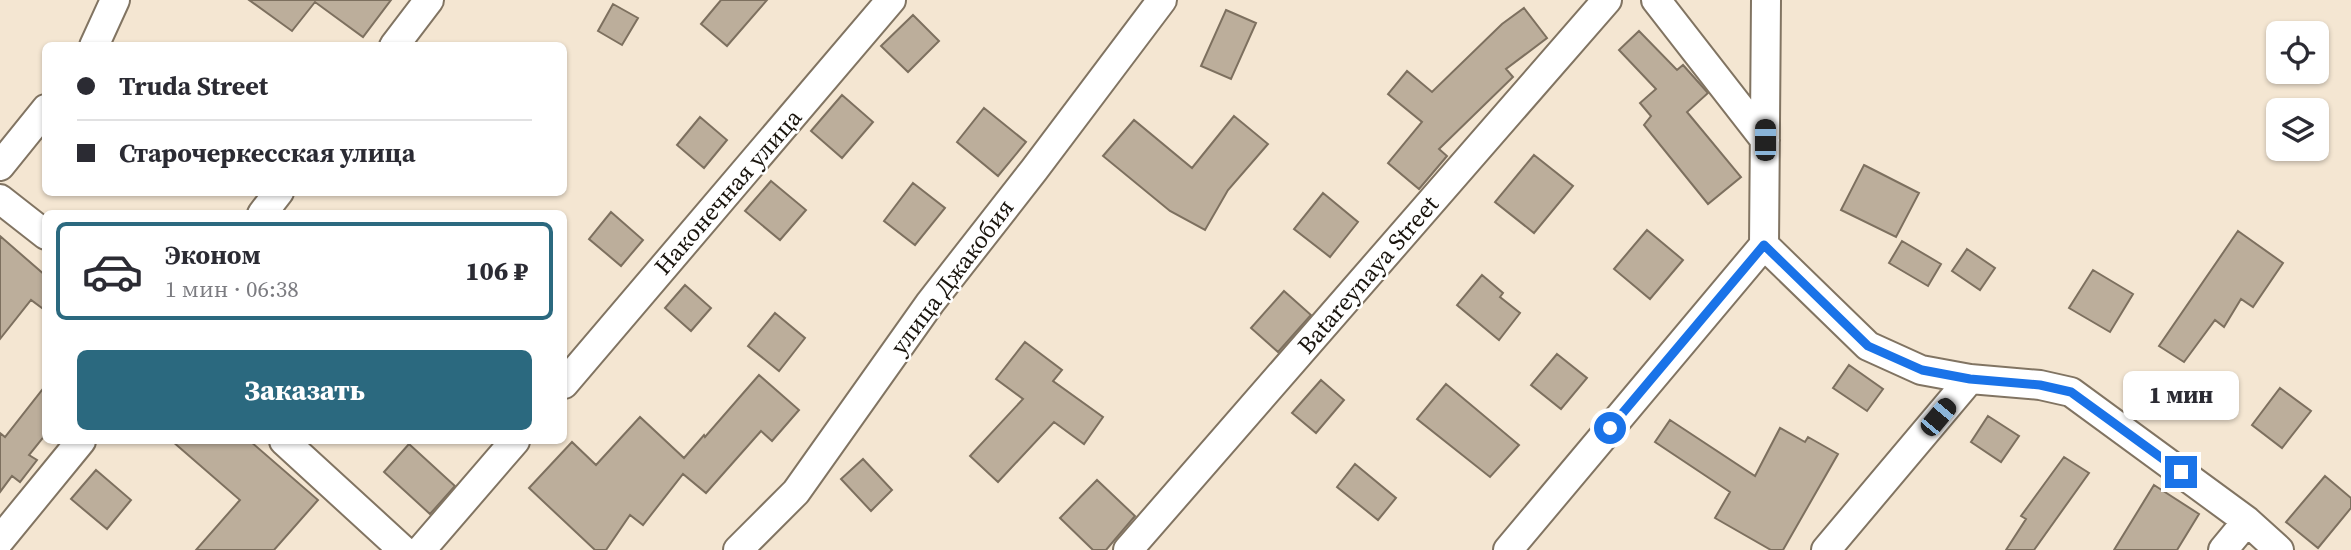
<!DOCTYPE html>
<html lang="ru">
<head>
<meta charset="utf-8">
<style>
	:root { --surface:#fff; --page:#f2f2f3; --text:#2b2b33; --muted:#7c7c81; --line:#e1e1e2; --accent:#2b697f }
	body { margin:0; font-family:"Source Serif 4",serif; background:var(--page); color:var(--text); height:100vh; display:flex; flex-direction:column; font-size:26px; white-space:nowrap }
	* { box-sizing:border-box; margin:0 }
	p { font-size:23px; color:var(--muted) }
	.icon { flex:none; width:38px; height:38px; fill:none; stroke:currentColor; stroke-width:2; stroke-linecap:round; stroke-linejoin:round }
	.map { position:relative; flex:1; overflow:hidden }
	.panel { position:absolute; left:42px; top:210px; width:525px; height:234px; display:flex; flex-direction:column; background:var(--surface); border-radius:10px; box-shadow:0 2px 5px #0004 }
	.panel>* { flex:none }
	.banner { position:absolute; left:42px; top:42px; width:525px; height:154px; border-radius:10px; box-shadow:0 2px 5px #0004; display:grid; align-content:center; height:154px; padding:0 35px; background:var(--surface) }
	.fabs { position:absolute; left:2266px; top:21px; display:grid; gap:14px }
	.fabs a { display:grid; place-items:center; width:63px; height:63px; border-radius:10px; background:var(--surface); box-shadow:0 2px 5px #0004; font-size:35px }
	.end { position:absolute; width:32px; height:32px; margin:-16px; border:9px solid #1a73e8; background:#fff; box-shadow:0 0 0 4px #fff }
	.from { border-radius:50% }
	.bubble { position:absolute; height:49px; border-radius:10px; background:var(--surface); box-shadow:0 2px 5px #0004; font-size:23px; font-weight:800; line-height:49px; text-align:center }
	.car { position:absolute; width:21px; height:42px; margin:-21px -10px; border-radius:9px; box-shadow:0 0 5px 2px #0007; background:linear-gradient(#222 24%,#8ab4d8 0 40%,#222 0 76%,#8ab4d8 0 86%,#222 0) }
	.banner b { display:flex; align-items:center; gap:24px; height:66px; font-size:26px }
	.banner b+b { border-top:2px solid var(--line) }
	.banner i { width:18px; height:18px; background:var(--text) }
	ul { padding:12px 0 0; list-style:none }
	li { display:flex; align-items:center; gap:21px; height:98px; margin:0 14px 10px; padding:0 21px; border:4px solid transparent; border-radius:10px }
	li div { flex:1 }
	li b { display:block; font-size:26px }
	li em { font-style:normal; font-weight:800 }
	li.active { border-color:var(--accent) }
	li>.icon { width:63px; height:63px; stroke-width:1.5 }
	.primary-button { display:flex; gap:14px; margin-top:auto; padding:14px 35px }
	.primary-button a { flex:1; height:80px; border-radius:10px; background:var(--accent); color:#fff; font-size:28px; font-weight:800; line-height:80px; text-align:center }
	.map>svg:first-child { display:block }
	.building { fill:#bcae9b; stroke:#7d705f; stroke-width:2 }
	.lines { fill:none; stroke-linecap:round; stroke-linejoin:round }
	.minor-casing { stroke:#817462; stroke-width:32 }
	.minor { stroke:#fff; stroke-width:28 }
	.route { stroke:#1a73e8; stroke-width:9 }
	.labels { text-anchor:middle; stroke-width:5; stroke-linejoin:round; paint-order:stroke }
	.street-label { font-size:24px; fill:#19140d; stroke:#fff }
</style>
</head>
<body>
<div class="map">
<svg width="2351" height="550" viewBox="0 0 2351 550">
	<rect width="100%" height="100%" fill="#f4e6d2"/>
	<path class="building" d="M249,0h142l-28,37 -48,-35 -23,29z
		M721,0h46l-40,46 -26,-22z
		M613,4l25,14 -16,27 -24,-14z
		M1524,8l23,30 -41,31 7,8 -74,72 8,7 -28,33 -31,-26 34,-41 -34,-28 19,-23 25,21 70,-68z
		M1226,10l30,13 -25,56 -30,-13z
		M913,15l26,26 -31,31 -27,-26z
		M1639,31l38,39 6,-5 25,28 -21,19 54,65 -33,27 -64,-79 7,-9 -11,-13 16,-14 -37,-39z
		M842,95l31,27 -31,36 -31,-27z
		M984,108l42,34 -28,34 -41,-34z
		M1234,116l34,28 -40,46 -23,40 -35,-19 -67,-55 31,-36 58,48z
		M700,117l27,23 -23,28 -27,-23z
		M1534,155l39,31 -39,47 -39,-31z
		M1864,165l55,28 -23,44 -55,-27z
		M771,181l35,29 -26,30 -35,-29z
		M913,183l32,25 -30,37 -31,-24z
		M1323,193l35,29 -28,35 -36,-28z
		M611,212l32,28 -22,26 -32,-27z
		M1647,230l36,30 -33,39 -36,-30z
		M2238,231l45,32 -30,44 -12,-8 -17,28 -9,-7 -31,42 -25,-16z
		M0,236l46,40v35l-15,-11 -31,39z
		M1902,241l39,23 -13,22 -39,-23z
		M1967,249l28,19 -15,22 -28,-19z
		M2093,270l40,24 -23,38 -41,-24z
		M1482,275l21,18 -3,4 20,16 -21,27 -42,-35z
		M685,285l26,23 -20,23 -26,-23z
		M1284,291l27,24 -33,37 -27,-24z
		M775,313l30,25 -26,33 -31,-25z
		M1025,342l37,28 -9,11 50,36 -19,27 -30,-22 -56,60 -28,-26 53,-57 -27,-20z
		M1557,354l30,24 -26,31 -30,-24z
		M1849,365l34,24 -16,22 -34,-23z
		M759,375l40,35 -27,31 -11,-10 -55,62 -23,-19 -40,51 -13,-10 -24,35h-11l-66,-62 43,-46 24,23 44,-48 44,41 20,-23 1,2z
		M1321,380l23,20 -28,33 -24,-20z
		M1446,384l73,61 -29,32 -73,-58z
		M46,385v49l-17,21 8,5 -17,22 -8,-6 -12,16v-59l5,4z
		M2280,388l31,23 -29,37 -30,-23z
		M1988,416l31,20 -18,26 -30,-20z
		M1670,420l85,56 25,-48 25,14 3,-5 30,17 -55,96h-12l-56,-32 15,-26 -75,-50z
		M172,441h78l68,59 -44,50h-78l44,-50z
		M409,444l46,42 -25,28 -46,-42z
		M2064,457l25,16 -55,77h-28l20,-31 -5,-3z
		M863,459l29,31 -21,21 -30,-32z
		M1355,464l41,34 -18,22 -41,-33z
		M96,470l35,30 -24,29 -36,-30z
		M2325,476l26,22v10l-33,40 -32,-26z
		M1097,480l38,36 -29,34h-13l-33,-32z
		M2154,485l45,29 -22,36h-63z"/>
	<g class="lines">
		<g class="minor-casing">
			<path id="minor" d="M1656,0l109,140
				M94,46l21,-46
				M394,46l35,-46
				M0,166l46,-57
				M0,199l46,36
				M262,214l17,-22
				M1764,245l104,101 53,24 49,9 70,6 31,7 176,129 32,29
				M564,384l327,-384
				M284,441l119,109
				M0,540l81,-99
				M421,550l94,-109
				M738,550l58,-58 134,-189 104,-133 128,-170
				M1128,550l479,-550
				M1508,550l256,-305 2,-245
				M1826,550l144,-171
				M2223,550l24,-29"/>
		</g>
		<use href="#minor" class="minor"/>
	</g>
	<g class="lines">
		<path class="route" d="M1610,428l154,-183 104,101 54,24 48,9 70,6 31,7 110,80"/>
	</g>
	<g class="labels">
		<g class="street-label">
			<text transform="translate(728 192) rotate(-49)" y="8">Наконечная улица</text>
			<text transform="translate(1368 275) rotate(-49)" y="8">Batareynaya Street</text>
			<text transform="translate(952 277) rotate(-53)" y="8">улица Джакобия</text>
		</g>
	</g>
</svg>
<div class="fabs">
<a><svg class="icon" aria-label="locate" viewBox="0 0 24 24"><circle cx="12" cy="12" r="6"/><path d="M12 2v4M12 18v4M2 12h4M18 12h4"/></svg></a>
<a><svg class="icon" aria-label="layers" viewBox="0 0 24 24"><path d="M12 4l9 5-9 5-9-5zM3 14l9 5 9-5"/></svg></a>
</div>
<i class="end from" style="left:1610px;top:428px"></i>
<i class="end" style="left:2181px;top:472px"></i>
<div class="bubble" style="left:2123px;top:371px;width:116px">1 мин</div>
<i class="car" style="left:1765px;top:140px;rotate:0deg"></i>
<i class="car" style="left:1938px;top:417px;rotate:40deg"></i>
<div class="banner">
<b><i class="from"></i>Truda Street</b>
<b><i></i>Старочеркесская улица</b>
</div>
<section class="panel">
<ul>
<li class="active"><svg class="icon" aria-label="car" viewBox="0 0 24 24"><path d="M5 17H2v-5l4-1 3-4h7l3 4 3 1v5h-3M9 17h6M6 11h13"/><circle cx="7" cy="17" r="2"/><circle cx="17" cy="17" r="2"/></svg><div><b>Эконом</b><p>1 мин · 06:38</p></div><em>106 ₽</em></li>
</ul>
<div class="primary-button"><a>Заказать</a></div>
</section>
</div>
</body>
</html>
